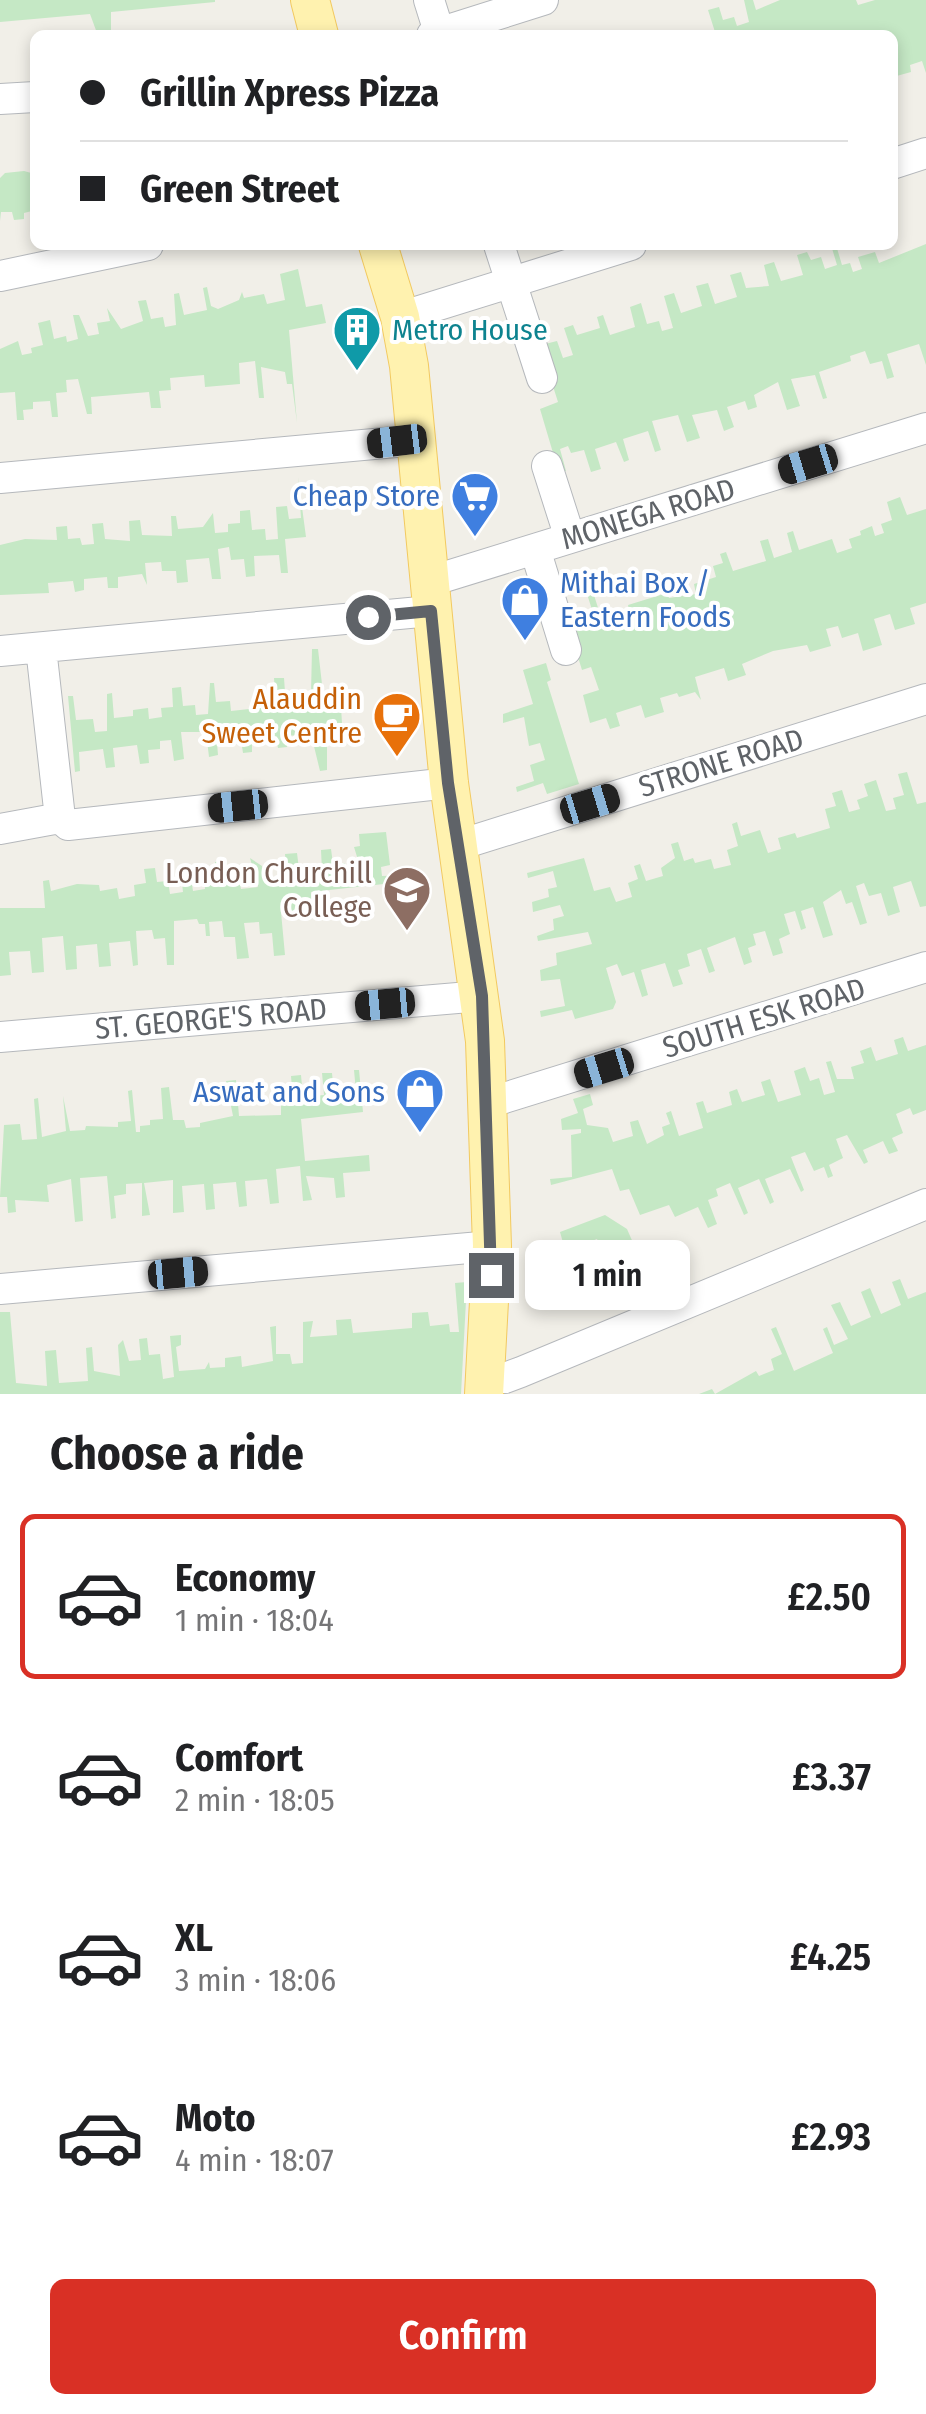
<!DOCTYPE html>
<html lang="en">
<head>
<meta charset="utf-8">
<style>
	:root { --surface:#fff; --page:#f6f6f6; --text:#202124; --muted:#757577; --line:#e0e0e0; --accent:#d93025 }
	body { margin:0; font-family:"Fira Sans Condensed",sans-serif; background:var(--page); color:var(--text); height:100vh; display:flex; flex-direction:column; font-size:38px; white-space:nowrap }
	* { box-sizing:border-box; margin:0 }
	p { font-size:32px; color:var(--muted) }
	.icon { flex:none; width:55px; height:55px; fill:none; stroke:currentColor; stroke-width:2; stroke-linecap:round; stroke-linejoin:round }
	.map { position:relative; height:1394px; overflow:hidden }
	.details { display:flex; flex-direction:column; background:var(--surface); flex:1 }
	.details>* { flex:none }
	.top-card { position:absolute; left:30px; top:30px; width:868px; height:220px; border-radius:15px; box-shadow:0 5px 15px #0003; display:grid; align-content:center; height:220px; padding:0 50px; background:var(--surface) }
	.end { position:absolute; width:45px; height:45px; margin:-22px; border:12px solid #5f6368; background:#fff; box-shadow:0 0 0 5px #fff }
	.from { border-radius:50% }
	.bubble { position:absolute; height:70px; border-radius:15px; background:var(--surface); box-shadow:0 5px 15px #0003; font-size:32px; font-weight:600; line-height:70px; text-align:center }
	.car { position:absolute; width:30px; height:60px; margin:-30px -15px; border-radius:12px; box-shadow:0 0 8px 2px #0007; background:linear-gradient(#222 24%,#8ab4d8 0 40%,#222 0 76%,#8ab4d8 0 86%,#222 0) }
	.top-card b { display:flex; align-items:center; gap:35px; height:95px; font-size:38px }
	.top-card b+b { border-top:2px solid var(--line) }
	.top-card i { width:25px; height:25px; background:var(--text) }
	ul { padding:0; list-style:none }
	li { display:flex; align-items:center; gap:30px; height:165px; margin:0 20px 15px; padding:0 30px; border:5px solid transparent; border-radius:15px }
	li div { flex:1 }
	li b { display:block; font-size:38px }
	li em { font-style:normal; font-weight:600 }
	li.selected { border-color:var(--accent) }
	li>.icon { width:90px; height:90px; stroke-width:1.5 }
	h2 { padding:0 50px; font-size:45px; line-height:120px }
	.action { display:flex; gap:20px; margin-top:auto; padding:20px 50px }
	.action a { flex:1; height:115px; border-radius:15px; background:var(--accent); color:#fff; font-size:40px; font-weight:600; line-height:115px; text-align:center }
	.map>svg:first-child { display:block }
	.green { fill:#c5e8c5 }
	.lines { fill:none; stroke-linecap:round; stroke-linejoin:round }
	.minor-casing { stroke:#b5b8bc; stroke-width:32 }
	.major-casing { stroke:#f2c960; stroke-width:40 }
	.minor { stroke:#fff; stroke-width:30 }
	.major { stroke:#fff2af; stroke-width:38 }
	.route { stroke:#5f6368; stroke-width:12 }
	.labels { text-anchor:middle; stroke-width:8; stroke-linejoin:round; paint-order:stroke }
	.culture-label { font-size:30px; fill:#0d838f; stroke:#fff; text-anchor:start }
	.shop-label { font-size:30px; fill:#366cbe; stroke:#fff; text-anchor:end }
	.street-label { font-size:30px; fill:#5f6368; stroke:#fff }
	.food-label { font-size:30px; fill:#c56008; stroke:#fff; text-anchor:end }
	.education-label { font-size:30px; fill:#785e54; stroke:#fff; text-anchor:end }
</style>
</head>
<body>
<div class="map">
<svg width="926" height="1394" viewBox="0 0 926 1394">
	<rect width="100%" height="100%" fill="#f1efe8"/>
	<path class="green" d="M0,0h215v2l-104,10v20l-14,1 -7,-19 -90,8z
		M744,0h9l3,10 24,-10h76l2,5 17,-5h51v73l-4,-12 -12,4 1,7 -18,5 -1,-42h-185l8,-3 -7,-22 11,-3 4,13 11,-3 3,9 12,-4z
		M24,171l11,3v44l-3,-7 -8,2v6l-10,1 -2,-8h-11l-1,9v-43l5,-5z
		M926,244v121l-7,-21 -32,10 7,23 -7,2 -5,-18 -12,3 -5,-13 -15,5 1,5 -32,11 8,26 -4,1 -8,-24 -24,4 9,27 -13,4 -9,-28 -24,13 3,12 -9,3 -3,-9 -18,6 7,20 -10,4 -7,-21 -25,5 8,23 -13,4 -9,-27 -26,6 9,29 -6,2 -7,-21 -25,8 6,21 -5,2 -8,-20 -21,7 6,20 -10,3 -7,-22 -13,3 -3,-7 -8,3 6,22 -7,2 -19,-64 18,-7 -21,-66 8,8 12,-3 6,17 10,-3 -9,-27 9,-3 4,10 23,-7 -3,-11 6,-2 7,20 25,-8 -5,-20 11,-4 6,21 12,-3 3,10 11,-3 -9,-32 10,-3 7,20 21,-7 -6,-20 12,-3 7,21 22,-7 -7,-22 11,-3 5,16 23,-2 -5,-21 10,-3 7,19 22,-6 -6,-20 10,-3 4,8 10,-3 4,12 12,-4 -6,-20h5l6,20 8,-2 3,9 9,-3 -4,-12 17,-5 4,11z
		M298,269l8,38 16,-3 4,19 -37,7 8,93 -5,-39h-5l-2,-12 -24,-5 3,31h-5l-4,-37 -16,2 1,21 -35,3 -1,-12 -34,3 1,12 -12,1 2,17h-10l-2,-16 -58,5 1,17h-5l-9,-35 -12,1 1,12 -11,1 2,24h-6l-2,-16 -17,1v7l-10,1 1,10h-7l-2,-28 -15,1v-44l18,-8 4,14 10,-2 -1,-5 12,-3 -5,-22 12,-3 4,19 12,-3 1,6 11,-3 -5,-24h6l9,21 11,-2 -2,-11 13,-2 -3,-13 14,21 22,-8 -5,-20 8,-1 5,19 12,-2 2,10 11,-2 -2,-31 5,-1 5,22 23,-5 -4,-22 4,-1 4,19 7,3 21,-9 3,-8 2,6 20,-4 3,10 18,-4 -5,-26z
		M298,477l8,60 -21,2 3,34h-7l-2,-18 -25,1 1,20 -9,1 -2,-18 -13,1 -2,-13 -11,2 3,30h-9l-3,-21 -23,2 2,22 -11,1 -1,-12h-14l-1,-9 -16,1 2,22 -5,-11 -24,3v11h-10l-1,-11 -23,2v11l-9,2 -2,-11 -25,2 1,10 -49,2v-50l25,-6 32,1 -1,-13 11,-1 1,13 12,-1 2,7 12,-1 -2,-20 11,-1 2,16 25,2 -1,-20 11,-1 2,15 30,1 -1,-20h5l2,13 25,-2 10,-14 2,20 13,-1v-8l12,-1v-12l10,-1 2,20 13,-1 1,11 12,-1 -2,-32 11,-1 2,13 12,-1z
		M900,497l7,18 19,-6v94l-16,5 5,16 -20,6 -5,-16 -16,5 8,26 -19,6 -5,-18 -16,5 -4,-12 -12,3 5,17 -21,6 -3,-7 -34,6 -31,13 4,11 -18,6 -4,-13 -29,9 6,23 -6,-8 -16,5 -2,-4 -17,5 4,14 -19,6 -4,-13 -25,8 4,13 -10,3 -4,-11 -16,5 -7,-28 16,-5 -8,-23 -9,3 -14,-45 26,-9 -7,-22 6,-2 7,22 16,-5 3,9 11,-4 -2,-9 39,-12 2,5 27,-4 -2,-10 22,-7 -3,-11 10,-3 -3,-9 6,-2 7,19 33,-10 -6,-20 8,-2 6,19 18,-6 -5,-19 6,-2 6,19 33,-11 5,14 15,-5 -3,-9 12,-4 -1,-4 12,-5 3,10 9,-3 -3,-9 11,-4 -5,-18z
		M312,649h6l5,44 17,-1 2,31 -15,2v45l-7,1 -9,-37 -24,2v11l-9,1 -2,-9h-24v13l-9,1 -2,-13 -24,3 1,12 -9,2 -3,-25h-25l3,27 -10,2 -3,-21 -11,1v8l-12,1 1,13 -9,1 -3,-19 -24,3 2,19 -9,1 -3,-19 -24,3 1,19 -5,1 -7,-76h5l3,24 17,-1 2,13 12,-1v-37l5,-1 2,25 19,-2v-6l15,-2 1,11 13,-2 -1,-9 12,-1 -1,-19 9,-1 2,19 12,-1 1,10 12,-1 2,-31h4l2,19 14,-1 1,10 45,-5 -2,-28h10l2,28 12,-1v-10l13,-2z
		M546,663l5,17 -4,2 32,102 -32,10 -4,-11 -26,9 -1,-5 18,-6 -4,-16 15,-5 -5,-17 -11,3 -5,-29 -21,6v-9l30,-10 -10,-34z
		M907,772l10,32 9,-2v104l-6,1 -9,-26 -18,6 7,25 -12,4 -7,-23 -12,3 -5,-13 -8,3 11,37 -7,2 -8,-23 -6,2 -5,-14 -18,12 10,33 -10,3 -10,-31 -12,4 5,17 -5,2 -6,-19 -11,3 6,20 -11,5 4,14 -10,3 -8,-25 -12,3 3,11 -8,3 4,14 -8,3 -9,-28 -28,11 8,23 -6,2 -8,-24 -14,5 3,12 -12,4 5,14 -10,3 -8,-24 -24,7 7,25 -6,2 -8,-25 -12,4 -5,-12 -11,4 10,34 -3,7 -38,10 -3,-9 -31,7 -1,-6 25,-5 -5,-27 -19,2 -1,-11 17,-5 -1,-12 36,-9 -4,-12 -50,9 -1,-5 17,-6 -1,-11 11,-3 -4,-11 -27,7 -1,-10 17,-5 -1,-8 9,-2 -4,-16 -25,7 -1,-5 57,-15 10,33 16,-4 6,15 16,-5 -4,-14 10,-4 -4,-13 6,-2 6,17 17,-5 -2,-8 14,-10 -4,-14 7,-2 6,19 9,-3 2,5 16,-4 3,10 17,-4 -4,-15 11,-4 -6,-22 5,-2 4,14 19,-6 8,23 13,-4 -3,-11 17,-5 2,5 33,-10 -5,-19 11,-3 -4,-13 10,-3 7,22 11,-3 -3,-9 11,-4 -4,-12 12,-4 10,31 10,-2 -3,-11 11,-3 -6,-21z
		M386,832l4,33 -9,2 1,9 28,-1 1,6 -100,11 1,19 -31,1 4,43 -11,1 -2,-23 -12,1 -1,-12 -15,1 5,35 -12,1 -2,-22h-11l-2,-16 -13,1 1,14h-4l-1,-12h-6l-2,-5 -23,2v44h-7l-2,-27 -11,1 -2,-9 -16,1 2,34 -5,1 -3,-25 -21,2 2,23 -12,1 -2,-23 -21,2 1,23 -11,1 -3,-34 -21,2 2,34 -12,1 -2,-22 -21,1 2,23 -11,1v-68h45l-2,-27 6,-1 2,11 26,-7 22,1 1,6 17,-3 2,11 16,-3 -1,-11 12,-2 -2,-14 11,-1 2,14 11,-1 2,13 13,-2 -3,-26 9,-1 4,26 12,-2 -1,-10 13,-2 -2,-15 11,-1 3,20 10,-1 2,9 17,-2 -8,-29 12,8 2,14 23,-2 -2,-24 12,-1 2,16 23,2 -1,-21 10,-1 2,15 12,-1 1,12 16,-2 -8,-26 6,-1 -1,-12z
		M903,1037l5,14 18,-6v65l-13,5 -3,-7 -14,6 7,19 -11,5 6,13 -9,3 -6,-13 -20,9 5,12 -4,2 -17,-29 -11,4 7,19 -14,7 4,11 -5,2 -4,-11 -10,4 -9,-19 -14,5 13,33 -3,2 -11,-23 -25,10 9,23 -4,2 -11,-25 -21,9 10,25 -4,2 -14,-32 -14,6 2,7 -10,4 9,24 -9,4 -10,-21 -23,10 -6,-12 -29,10 -11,-26 -9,2 -8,-22 -61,16 -1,-6 22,-2 -1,-42 10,-2v-4l-19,1 -1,-11 17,-6 -5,-14 17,-5 3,11 -10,4 4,16 21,3 5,14 20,-6 -3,-14 8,-2 9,24 17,-9 -2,-8 8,-3 -4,-11 5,-2 8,25 24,-8 -7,-25 7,-2 4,12 25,-8 -3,-13 8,-3 5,13 23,-7 -4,-13 9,-3 8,23 23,-7 -7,-24 11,-4 5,14 9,-3 5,17 11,-3 -9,-30 5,-1 6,18h17l-3,-12 13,-4 -4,-12 11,-4 5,14 22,-7 -4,-14z
		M354,1070h5l4,42 -62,7 4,42 64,-6 1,16 -27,2 2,24 -9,1 -2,-20 -28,-2 6,24 -9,1 -3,-35 -24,3 3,34 -9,1 -3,-25 -22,2 2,25 -8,1 -3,-25 -23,2 2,25 -9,1 -2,-26 -22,2 2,26 -11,1v-33l-29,3 6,32 -8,1v-33l-16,1v10l-12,2 2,22 -5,1 -4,-43 -27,2 3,43 -8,1 -4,-43 -24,6 2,17 -34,-2 1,12 -8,1 -1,-16h-7l4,-72 16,-1 2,16 15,-1 -3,-40 4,-1 4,39 24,-6 -3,-35 7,35 15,-1 1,-4 32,1v-5l13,-1 -3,-30 4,-1 4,42h4v-6l10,-1v-5l13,-1 -2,-31 8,-1 4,33h11l2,8 14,-1v-4l33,-7 -7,-35 10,-1 3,36 42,-1v-13l12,-1 -2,-25 10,-1 2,22 21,-2 -2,-22h10l2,21 22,-2z
		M605,1215l22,14 7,16 -6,3 -3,-6 -23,10 -5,-13 -16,6 -2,-3 -10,4 6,16 -6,2 -9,-32z
		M900,1279l8,20 18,-7v102h-227l13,-5 3,5 41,-23 3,5 15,-6 -3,-11 11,-5 -11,-25 5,-2 18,44 39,-18 -10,-24 4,-2 7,18 14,-6 -17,-34 9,-3 11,24 20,-9 -10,-25 9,-4 11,26 20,-9 -9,-23z
		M467,1282l-6,112h-461v-82h10l6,71 31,3 -2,-35 11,-1 3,33 29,-2 -2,-33 6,-1 2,24 26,5 -2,-31 5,-5 6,21 12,-1 -2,-21 8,-1 2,17 11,-1 3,25 11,-2 -4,-41 11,-1v10l-5,2 3,24 26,-2 4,-7 1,6 15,-1v-9l16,-2 1,11 31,-6 -3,-34 6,-1v28h14l2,10 11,-1v-41l10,-1 -3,16 27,-2 -1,-15 15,-1 2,14 59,-5v-15l16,-1 2,14 19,-2 1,8h9l-4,-49z"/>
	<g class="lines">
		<g class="minor-casing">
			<path id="minor" d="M429,0l11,35
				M432,35l111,-35
				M0,99l35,-2
				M892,164l34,-11
				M499,245l43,133
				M0,276l148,-31
				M400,317l231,-72
				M547,466l23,72
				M0,478l418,-38
				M535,549l31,101
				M428,582l498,-154
				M41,648l19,170 8,7 381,-42
				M0,651l431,-40
				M0,829l60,-11
				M459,845l467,-146
				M0,1037l481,-41
				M488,1103l438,-136
				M0,1289l492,-43
				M486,1378h19l16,-6 405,-168"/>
		</g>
		<g class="major-casing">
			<path id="major" d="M310,0l9,35
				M378,245l22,72 9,49 40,417 36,258 7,205 -8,148"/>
		</g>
		<use href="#minor" class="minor"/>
		<use href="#major" class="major"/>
	</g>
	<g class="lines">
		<path class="route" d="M368,617l63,-6 17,172 34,213 9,279"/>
	</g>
	<defs>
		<g id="building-pin" transform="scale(2.5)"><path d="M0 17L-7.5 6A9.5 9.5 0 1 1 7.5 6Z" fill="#0f9aa8" stroke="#fff"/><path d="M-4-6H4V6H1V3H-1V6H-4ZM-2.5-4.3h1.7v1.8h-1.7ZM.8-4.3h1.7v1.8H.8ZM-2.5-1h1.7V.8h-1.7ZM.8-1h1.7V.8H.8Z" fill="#fff"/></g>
		<g id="supermarket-pin" transform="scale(2.5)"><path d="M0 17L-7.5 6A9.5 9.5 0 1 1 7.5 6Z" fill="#3f7fe0" stroke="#fff"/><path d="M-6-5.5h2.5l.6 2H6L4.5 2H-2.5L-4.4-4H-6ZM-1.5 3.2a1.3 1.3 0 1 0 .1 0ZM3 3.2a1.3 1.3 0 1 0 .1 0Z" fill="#fff"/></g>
		<g id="shop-pin" transform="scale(2.5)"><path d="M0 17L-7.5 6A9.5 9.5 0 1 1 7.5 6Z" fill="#3f7fe0" stroke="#fff"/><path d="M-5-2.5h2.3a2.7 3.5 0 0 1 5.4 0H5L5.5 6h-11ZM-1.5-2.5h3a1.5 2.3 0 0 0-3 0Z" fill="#fff"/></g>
		<g id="cafe-pin" transform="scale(2.5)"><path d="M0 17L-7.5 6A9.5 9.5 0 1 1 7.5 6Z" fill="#e8710a" stroke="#fff"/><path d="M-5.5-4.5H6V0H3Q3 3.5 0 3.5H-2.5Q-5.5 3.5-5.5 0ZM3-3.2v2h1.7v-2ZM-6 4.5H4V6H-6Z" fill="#fff"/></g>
		<g id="university-pin" transform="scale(2.5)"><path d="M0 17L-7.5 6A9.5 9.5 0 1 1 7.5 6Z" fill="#8d6e63" stroke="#fff"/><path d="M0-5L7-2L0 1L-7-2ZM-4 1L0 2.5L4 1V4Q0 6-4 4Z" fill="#fff"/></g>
	</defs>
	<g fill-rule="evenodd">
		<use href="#building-pin" x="357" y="330"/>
		<use href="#supermarket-pin" x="475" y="496"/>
		<use href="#shop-pin" x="525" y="600"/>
		<use href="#cafe-pin" x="397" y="716"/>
		<use href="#university-pin" x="407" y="890"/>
		<use href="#shop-pin" x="420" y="1092"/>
	</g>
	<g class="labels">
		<g class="culture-label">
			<text x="392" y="340">Metro House</text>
		</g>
		<g class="shop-label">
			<text x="440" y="506">Cheap Store</text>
			<text x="560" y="593" text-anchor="start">Mithai Box /<tspan x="560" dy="34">Eastern Foods</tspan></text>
			<text x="385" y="1102">Aswat and Sons</text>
		</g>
		<g class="street-label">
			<text transform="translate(648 514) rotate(-17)" y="10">MONEGA ROAD</text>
			<text transform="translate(721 763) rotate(-17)" y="10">STRONE ROAD</text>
			<text transform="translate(764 1018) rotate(-17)" y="10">SOUTH ESK ROAD</text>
			<text transform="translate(211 1019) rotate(-5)" y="10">ST. GEORGE'S ROAD</text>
		</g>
		<g class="food-label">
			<text x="362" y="709">Alauddin<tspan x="362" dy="34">Sweet Centre</tspan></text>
		</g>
		<g class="education-label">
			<text x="372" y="883">London Churchill<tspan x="372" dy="34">College</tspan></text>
		</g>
	</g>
</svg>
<i class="end from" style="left:368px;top:617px"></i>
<i class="end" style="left:491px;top:1275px"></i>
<div class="bubble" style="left:525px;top:1240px;width:165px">1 min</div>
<i class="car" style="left:397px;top:441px;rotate:263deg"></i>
<i class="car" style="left:808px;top:464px;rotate:253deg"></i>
<i class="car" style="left:590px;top:804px;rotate:73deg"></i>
<i class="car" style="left:238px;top:806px;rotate:264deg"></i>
<i class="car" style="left:385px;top:1004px;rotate:265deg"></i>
<i class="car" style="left:604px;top:1068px;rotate:253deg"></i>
<i class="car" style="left:178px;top:1273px;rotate:85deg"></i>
<div class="top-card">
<b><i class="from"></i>Grillin Xpress Pizza</b>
<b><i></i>Green Street</b>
</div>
</div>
<section class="details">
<h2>Choose a ride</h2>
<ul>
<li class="selected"><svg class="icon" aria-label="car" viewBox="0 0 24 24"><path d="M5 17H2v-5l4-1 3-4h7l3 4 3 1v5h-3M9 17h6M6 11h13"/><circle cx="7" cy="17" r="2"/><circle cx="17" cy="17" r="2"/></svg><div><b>Economy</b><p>1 min · 18:04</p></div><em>£2.50</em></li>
<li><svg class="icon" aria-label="car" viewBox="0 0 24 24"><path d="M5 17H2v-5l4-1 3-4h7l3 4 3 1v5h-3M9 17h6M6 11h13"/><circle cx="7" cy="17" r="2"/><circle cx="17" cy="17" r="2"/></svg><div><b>Comfort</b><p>2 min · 18:05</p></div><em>£3.37</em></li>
<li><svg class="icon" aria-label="car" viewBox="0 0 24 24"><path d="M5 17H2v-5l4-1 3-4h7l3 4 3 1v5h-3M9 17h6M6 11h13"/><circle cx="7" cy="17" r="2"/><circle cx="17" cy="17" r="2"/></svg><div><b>XL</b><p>3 min · 18:06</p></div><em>£4.25</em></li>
<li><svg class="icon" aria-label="car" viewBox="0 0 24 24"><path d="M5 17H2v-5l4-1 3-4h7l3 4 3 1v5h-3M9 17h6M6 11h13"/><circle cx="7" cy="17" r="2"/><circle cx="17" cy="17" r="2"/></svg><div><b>Moto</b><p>4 min · 18:07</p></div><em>£2.93</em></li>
</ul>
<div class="action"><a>Confirm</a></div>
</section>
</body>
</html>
